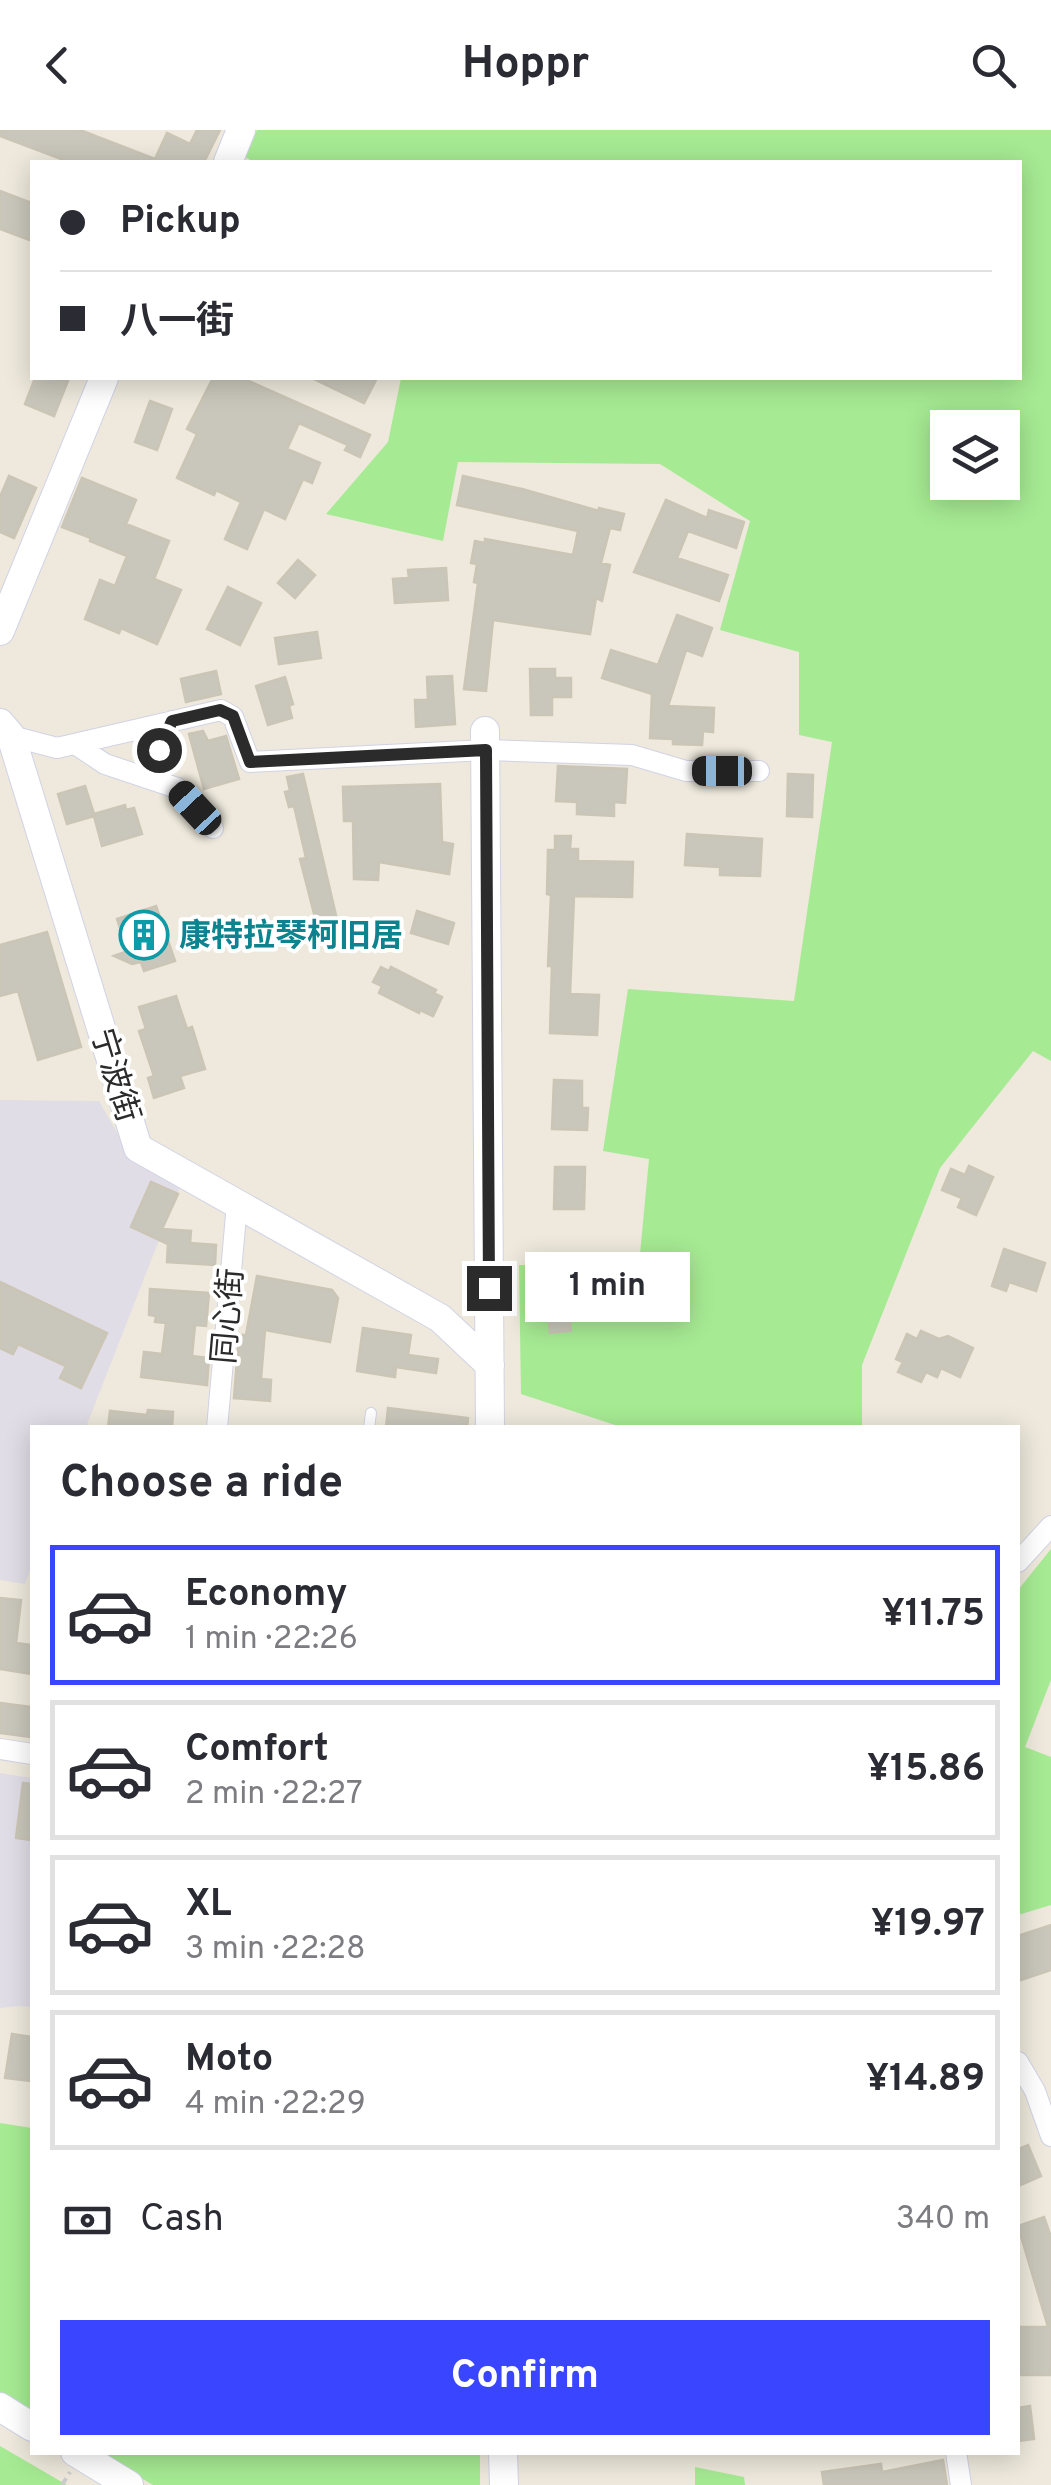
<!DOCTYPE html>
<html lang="en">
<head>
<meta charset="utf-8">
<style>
	:root { --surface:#fff; --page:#f7f7f7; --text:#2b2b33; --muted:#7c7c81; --line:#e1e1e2; --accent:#3945ff }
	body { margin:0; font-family:Overpass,"Noto Sans SC",sans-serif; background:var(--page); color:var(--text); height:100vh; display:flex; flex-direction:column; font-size:38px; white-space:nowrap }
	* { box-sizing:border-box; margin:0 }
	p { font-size:32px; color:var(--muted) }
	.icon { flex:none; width:55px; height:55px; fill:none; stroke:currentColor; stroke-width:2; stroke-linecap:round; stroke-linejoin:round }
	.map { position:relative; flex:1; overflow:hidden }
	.sheet { position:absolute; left:30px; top:1295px; width:990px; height:1030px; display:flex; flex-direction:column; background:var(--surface); border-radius:0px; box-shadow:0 5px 25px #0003 }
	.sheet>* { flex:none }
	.banner { position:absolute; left:30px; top:30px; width:992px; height:220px; border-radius:0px; box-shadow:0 5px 25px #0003; display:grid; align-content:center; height:220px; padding:0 30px; background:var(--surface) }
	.fabs { position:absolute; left:930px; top:280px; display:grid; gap:20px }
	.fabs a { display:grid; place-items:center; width:90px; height:90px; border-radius:0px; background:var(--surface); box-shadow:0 5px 25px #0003; font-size:50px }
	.end { position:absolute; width:45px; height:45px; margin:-22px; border:12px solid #2b2b2b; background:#fff; box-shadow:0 0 0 5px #fff }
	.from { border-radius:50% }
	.bubble { position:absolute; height:70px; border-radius:0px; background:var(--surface); box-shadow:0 5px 25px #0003; font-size:32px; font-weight:700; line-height:70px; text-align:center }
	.car { position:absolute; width:30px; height:60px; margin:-30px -15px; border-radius:12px; box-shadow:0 0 8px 2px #0007; background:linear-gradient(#222 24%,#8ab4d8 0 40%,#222 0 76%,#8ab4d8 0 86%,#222 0) }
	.banner b { display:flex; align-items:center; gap:35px; height:95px; font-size:38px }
	.banner b+b { border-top:2px solid var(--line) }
	.banner i { width:25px; height:25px; background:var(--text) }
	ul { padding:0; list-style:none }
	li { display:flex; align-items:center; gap:30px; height:140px; margin:0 20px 15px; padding:0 10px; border:5px solid var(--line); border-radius:0px }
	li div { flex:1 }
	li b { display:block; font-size:38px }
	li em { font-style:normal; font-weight:700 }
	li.on { border-color:var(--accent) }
	li>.icon { width:90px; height:90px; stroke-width:1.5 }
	h2 { padding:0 30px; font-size:45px; line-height:120px }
	.pay { display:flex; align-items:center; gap:25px; height:110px; padding:0 30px; font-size:38px }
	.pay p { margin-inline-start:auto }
	.button { display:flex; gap:20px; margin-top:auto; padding:20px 30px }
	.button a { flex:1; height:115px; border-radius:0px; background:var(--accent); color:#fff; font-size:40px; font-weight:700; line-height:115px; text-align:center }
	header { display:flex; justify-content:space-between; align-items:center; height:130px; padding:0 30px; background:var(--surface); font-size:45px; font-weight:700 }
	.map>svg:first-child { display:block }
	.industrial { fill:#e1dde6 }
	.green { fill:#a6ea93; fill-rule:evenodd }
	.building { fill:#c9c7bb; stroke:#cac5b5; stroke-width:2.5 }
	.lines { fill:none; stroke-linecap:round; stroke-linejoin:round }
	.lane-casing { stroke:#d1d3e5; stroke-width:12 }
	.street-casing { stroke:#d1d3e5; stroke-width:22 }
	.secondary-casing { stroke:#d1d3e5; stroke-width:30 }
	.path { stroke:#ccc; stroke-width:4; stroke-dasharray:8 5; stroke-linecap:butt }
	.lane { stroke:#fff; stroke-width:10 }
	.street { stroke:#fff; stroke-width:20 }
	.secondary { stroke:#fff; stroke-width:28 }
	.route { stroke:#2b2b2b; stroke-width:12 }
	.labels { text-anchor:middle; stroke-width:8; stroke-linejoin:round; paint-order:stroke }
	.culture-label { font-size:32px; font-weight:bold; fill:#0d838f; stroke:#fff; text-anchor:start }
	.street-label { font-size:32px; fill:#2b2b2b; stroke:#fff }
</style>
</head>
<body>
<header><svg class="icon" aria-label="back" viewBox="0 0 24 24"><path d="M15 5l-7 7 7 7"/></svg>Hoppr<svg class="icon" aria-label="search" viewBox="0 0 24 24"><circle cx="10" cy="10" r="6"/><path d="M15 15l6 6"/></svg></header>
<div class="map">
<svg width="1051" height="2355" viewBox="0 0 1051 2355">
	<rect width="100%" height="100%" fill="#eee9dc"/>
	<path class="industrial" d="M0,970l99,1 34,60 48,23 -95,243 -54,1v137l-7,19 -25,-4z
		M0,1643l32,5v229l-13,-1 -19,2z"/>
	<path class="green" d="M257,0h794v931l-18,-10 -93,117 -78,197v62h-241l-100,-33 -2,-129 120,-1 10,-105 -46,-8 25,-162 166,12 38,-259 -33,-7v-83l-79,-22 30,-109 -90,-57 -202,-2 -15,79 -117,-27 62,-72 13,-64h619v-216h-766l-11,-6zM948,298h54v54h-54z
		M1051,1419v131l-26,67 26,10v148l-33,10v-325z
		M0,1993l32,5v284l-32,-19z
		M0,2316l67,39h-67z
		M99,2323h381v32h-327z
		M695,2337l49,10 1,8h-50z"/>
	<path class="building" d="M0,0h80l75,29 12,-26 23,11 7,-14h23l-16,32h-135l-69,-26z
		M0,61l32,12v38l-32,-12z
		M35,248h34l-15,38 -29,-12z
		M213,248h29l128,57 -10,22 -15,-7 3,-5 -49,-22 -12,26 33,14 -8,20 -9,-4 -18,40 -21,-10 -17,40 -22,-10 16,-37 -25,-12 -2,5 -37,-17 20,-44 -10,-5z
		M312,248h65l-13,25z
		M150,271l22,8 -15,41 -22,-8z
		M9,346l27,12 -22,50 -14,-6v-35z
		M463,346l59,13 77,22v-3l25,6 -4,16 -10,-2 -9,35 9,2 -8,36 -6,-3 -6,36 -97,-14 -7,71 -22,-2 14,-106 -4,-1 3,-18 -6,-1 4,-22 10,2v-4l88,16 5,-24 -121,-26z
		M82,348l54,22 -10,24 43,17 -15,38 27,11 -24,54 -36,-16 -2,5 -34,-14 15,-39 15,6 12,-30 -37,-15 1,-3 -29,-11z
		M666,370l41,18 2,-8 35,12 -8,26 -48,-17 -11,27 51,17 -9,26 -85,-29z
		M298,430l17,15 -20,23 -17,-15z
		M446,438l2,32 -53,3 -2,-24 16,-1 -1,-8z
		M228,457l33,16 -21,42 -33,-16z
		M677,485l35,13 -10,28 -16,-6 -18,56 46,2 -1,24 -10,-1 -1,14 -29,-1v-5l-23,-1 2,-44 -50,-16 9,-28 47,15z
		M317,502l4,26 -42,6 -4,-26z
		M530,539h25v9h16v19h-19v18h-21z
		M216,541l5,23 -35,8 -5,-23z
		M452,546l3,48 -39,3 -1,-27h13l-1,-23z
		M285,547l8,27 -4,2 3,12 -24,7 -12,-39z
		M203,601l5,10 18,-5 13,43 -35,10 -15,-55z
		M558,636l69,3 -2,34 -11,-1v14l-37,-2v-12l-21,-1z
		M303,644l35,150 -20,5 -18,-70 6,-1 -12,-52 -5,1 -4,-15 5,-1 -3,-14z
		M788,644l25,1 -1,42 -25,-1z
		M440,654l2,58 11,2 -4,30 -70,-12 -1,18 -24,-1 -1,-58h-9l-1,-34z
		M85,656l9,28 31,-9 1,5 8,-2 8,26 -40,12 -8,-30 -27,8 -9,-30z
		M687,704l75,5 -2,37 -40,-1v-8l-35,-2z
		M555,706h16l-1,13h8v12l55,1 -1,35 -58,-1 -4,98 29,1 -2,40 -47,-2 2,-67h-4l3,-71 -4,-1 1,-44h7z
		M156,776l19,55 -31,10 -3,-9 -9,2 -18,-8 14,-5 -11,-32z
		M417,781l37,12 -6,21 -37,-11z
		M47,802l34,115 -43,13 -20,-69 -18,5v-51z
		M381,837l8,4 2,-4 45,23 -2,3 8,4 -9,19 -13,-6 -1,3 -40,-20 3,-7 -9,-4z
		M176,866l11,33 5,-2 13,42 -25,7 4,12 -30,10 -6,-20 6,-2 -15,-45 7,-2 -7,-22z
		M554,950l28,1v27h6l-1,22 -35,-1z
		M969,1036l24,11 -17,38 -18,-8 4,-9 -20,-8 9,-21 14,6z
		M555,1037h30l-1,42h-30z
		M151,1052l27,12 -16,35 29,2 -1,12 26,2 -1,20 -48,-3 1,-18 -37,-17z
		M1004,1119l41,14 -9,28 -27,-9 -3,9 -14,-5z
		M257,1146l75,14 6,8 -8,44 -65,-12 -4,49 10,1 -1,21 -36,-3 5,-63h7z
		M0,1152l107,51 -26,55 -21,-10 6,-12 -48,-22 -5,10 -13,-6z
		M150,1159l59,4 -3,33 -11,-1 -3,31 17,2 -2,27 -66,-8 3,-25 18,2 4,-31 -11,-1 1,-6 -7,-1z
		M567,1165l4,36 -21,2 -3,-36z
		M363,1198l48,7 -3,20 30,4 -2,14 -40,-6 -1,10 -38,-6z
		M921,1201l18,8 9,-3 25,12 -13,29 -19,-9 -4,9 -11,-5 -5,10 -23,-10 5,-10 -7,-3 11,-25 10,5z
		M388,1278l80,10 -1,10h-81z
		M148,1280l25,2 -1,16h-64l2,-17 37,4z
		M0,1468l21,2 -5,43 16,2v29l-32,-5z
		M0,1573l32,4v30l-32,-4z
		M23,1653l9,1v56l-16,-2z
		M1051,1795v45l-33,11v-45z
		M12,1904l20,3v44l-27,-3z
		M1028,2015l13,31 -23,10v-37z
		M1044,2087l7,20v89l-3,1 3,-1v49h-33v-48h30l-30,-101z
		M1030,2276l4,33 -16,2v-33z
		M943,2330l4,25h-123l-2,-13 59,-8 1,8z"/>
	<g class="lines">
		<g class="lane-casing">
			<path id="lane" d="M369,1298l2,-15"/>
		</g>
		<g class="street-casing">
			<path id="street" d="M11,606l46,12 164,-38 12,7 17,45 236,-12 146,5 54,16h73
				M75,614l30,20 72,24 36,40
				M146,648l26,-57
				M217,1298l20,-224
				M1018,1432l33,-36
				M0,1619l32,5
				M1018,1932l17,29 16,45
				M956,2322l5,33"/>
		</g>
		<g class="secondary-casing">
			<path id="secondary" d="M228,32l13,-32
				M0,501l104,-253
				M0,593l11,13 127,412 302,170 50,47
				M485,601l5,697
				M0,2277l32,20
				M75,2322l54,33
				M503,2322l1,33"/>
		</g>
		<path class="path" d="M62,2355l8,-13"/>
		<use href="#lane" class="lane"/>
		<use href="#street" class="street"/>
		<use href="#secondary" class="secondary"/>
	</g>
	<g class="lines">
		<path class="route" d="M159,620l13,-29 48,-11 13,6 17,46 236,-12 3,538"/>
	</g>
	<defs>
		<g id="building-ring" transform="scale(2.5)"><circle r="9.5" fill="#fff" stroke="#0f9aa8" stroke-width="1.5"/><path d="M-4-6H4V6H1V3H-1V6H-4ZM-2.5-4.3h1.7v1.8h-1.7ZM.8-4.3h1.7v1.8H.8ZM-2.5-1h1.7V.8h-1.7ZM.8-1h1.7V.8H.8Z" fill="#0f9aa8"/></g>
	</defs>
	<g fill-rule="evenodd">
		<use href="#building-ring" x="144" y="805"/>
	</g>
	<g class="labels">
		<g class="culture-label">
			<text x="179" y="816">康特拉琴柯旧居</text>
		</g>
		<g class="street-label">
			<text transform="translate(116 945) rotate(73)" y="11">宁波街</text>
			<text transform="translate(227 1186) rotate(-85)" y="11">同心街</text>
		</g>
	</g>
</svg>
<div class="fabs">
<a><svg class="icon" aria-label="layers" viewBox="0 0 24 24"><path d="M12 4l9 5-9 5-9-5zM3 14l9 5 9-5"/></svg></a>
</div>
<i class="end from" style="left:159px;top:620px"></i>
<i class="end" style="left:489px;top:1158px"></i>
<div class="bubble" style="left:525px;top:1122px;width:165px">1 min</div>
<i class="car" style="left:722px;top:641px;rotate:270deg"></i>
<i class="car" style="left:195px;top:678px;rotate:317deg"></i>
<div class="banner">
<b><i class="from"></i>Pickup</b>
<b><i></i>八一街</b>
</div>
<section class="sheet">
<h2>Choose a ride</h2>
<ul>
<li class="on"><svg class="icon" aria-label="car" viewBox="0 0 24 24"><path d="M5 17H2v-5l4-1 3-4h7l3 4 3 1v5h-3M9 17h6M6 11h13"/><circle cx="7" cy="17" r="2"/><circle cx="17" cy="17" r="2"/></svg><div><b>Economy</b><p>1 min · 22:26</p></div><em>¥11.75</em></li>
<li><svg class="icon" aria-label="car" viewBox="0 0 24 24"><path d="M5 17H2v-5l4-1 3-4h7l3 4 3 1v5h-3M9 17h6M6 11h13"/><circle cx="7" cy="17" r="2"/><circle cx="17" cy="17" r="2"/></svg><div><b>Comfort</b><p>2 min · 22:27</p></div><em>¥15.86</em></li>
<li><svg class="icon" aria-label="car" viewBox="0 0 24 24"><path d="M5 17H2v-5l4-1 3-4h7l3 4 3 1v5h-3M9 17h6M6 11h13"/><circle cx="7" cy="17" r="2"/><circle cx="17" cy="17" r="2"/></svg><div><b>XL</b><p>3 min · 22:28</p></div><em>¥19.97</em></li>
<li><svg class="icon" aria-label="car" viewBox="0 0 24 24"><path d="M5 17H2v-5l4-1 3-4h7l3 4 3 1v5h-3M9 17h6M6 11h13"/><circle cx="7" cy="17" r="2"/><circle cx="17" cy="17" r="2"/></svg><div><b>Moto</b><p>4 min · 22:29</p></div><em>¥14.89</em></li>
</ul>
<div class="pay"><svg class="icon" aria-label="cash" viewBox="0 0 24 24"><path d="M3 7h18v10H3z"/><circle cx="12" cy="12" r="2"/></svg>Cash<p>340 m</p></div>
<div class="button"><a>Confirm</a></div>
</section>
</div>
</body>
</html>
